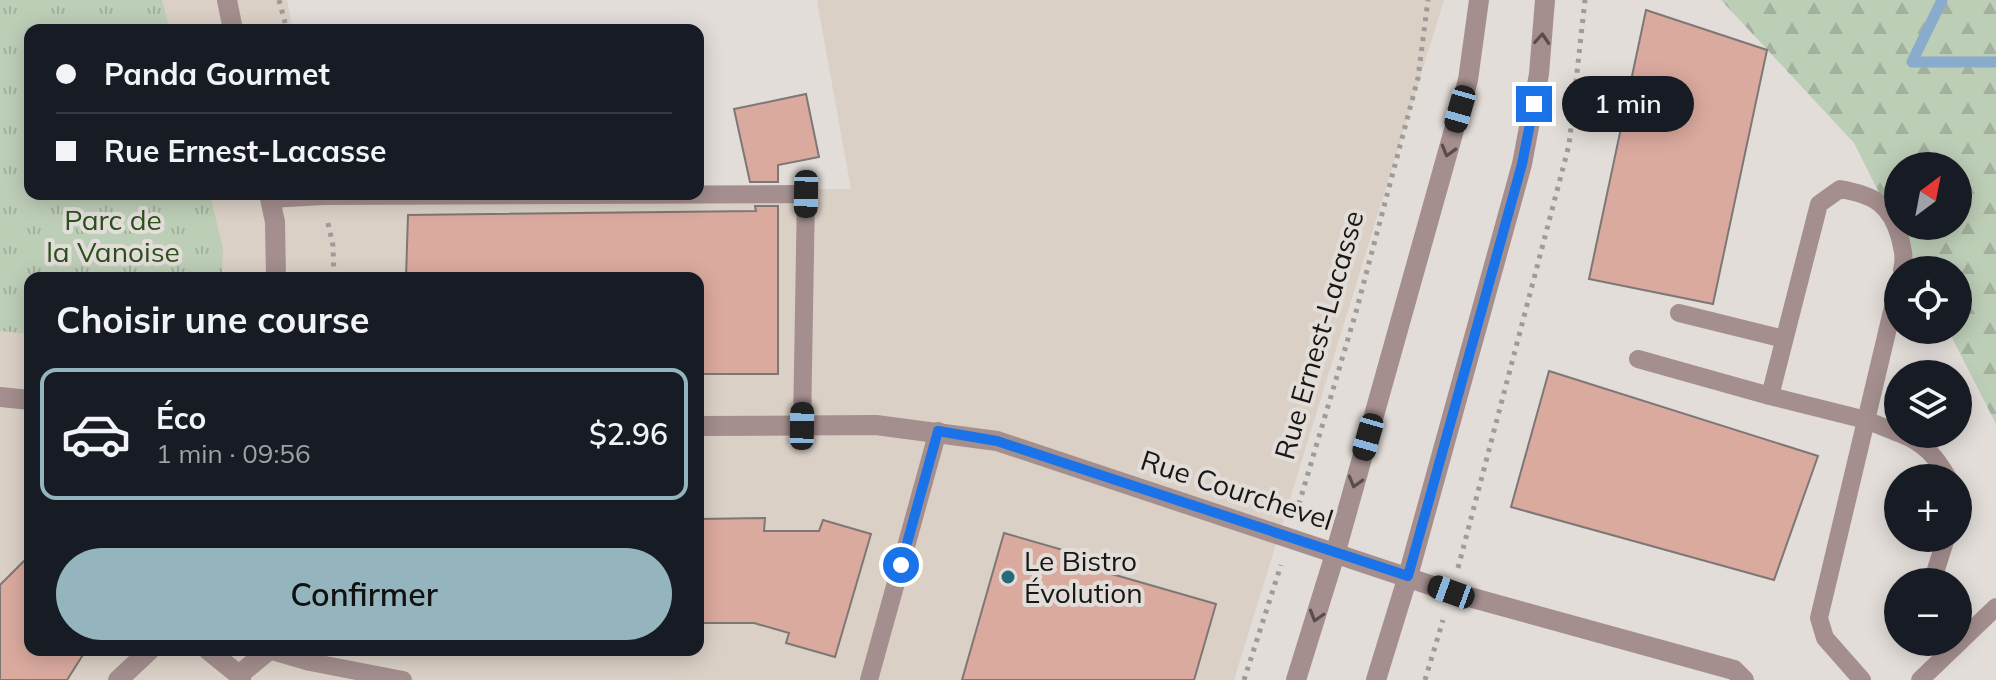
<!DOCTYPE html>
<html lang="fr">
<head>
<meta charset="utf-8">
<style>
	:root { --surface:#171b24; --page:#242831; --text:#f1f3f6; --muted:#9ea1a6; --line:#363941; --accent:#95b5be }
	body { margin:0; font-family:Mulish,sans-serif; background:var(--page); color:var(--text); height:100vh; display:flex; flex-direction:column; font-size:30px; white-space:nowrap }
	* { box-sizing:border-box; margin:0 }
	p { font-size:26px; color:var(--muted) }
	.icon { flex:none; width:44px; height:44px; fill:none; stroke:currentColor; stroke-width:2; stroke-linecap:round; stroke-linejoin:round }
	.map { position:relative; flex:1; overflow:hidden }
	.sheet { position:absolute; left:24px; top:272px; width:680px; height:384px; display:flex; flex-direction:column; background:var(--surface); border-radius:16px; box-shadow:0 4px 20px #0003 }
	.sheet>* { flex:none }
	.guide { position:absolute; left:24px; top:24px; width:680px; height:176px; border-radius:16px; box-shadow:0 4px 20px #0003; display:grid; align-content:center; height:176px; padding:0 32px; background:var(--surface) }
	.needle { width:52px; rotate:32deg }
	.buttons { position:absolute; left:1884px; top:152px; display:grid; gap:16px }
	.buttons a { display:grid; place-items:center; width:88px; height:88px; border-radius:50%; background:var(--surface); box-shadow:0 4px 20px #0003; font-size:40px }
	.end { position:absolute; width:36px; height:36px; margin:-18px; border:10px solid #1a73e8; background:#fff; box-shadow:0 0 0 4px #fff }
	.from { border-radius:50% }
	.bubble { position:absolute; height:56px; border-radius:28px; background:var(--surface); box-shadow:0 4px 20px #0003; font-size:26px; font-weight:600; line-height:56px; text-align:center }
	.car { position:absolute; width:24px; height:48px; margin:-24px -12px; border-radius:10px; box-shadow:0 0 6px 2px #0007; background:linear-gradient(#222 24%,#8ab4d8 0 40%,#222 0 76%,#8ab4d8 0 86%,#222 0) }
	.guide b { display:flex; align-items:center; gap:28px; height:76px; font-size:30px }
	.guide b+b { border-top:2px solid var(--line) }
	.guide i { width:20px; height:20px; background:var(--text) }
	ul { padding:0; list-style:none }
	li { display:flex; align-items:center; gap:24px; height:132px; margin:0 16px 12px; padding:0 16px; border:4px solid transparent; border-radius:16px }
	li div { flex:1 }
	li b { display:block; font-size:30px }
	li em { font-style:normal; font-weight:600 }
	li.active { border-color:var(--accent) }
	li>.icon { width:72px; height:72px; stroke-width:1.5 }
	h2 { padding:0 32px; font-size:36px; line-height:96px }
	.action { display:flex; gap:16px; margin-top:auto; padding:16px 32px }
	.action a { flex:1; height:92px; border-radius:48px; background:var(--accent); color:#111; font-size:32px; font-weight:600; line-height:92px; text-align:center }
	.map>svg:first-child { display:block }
	.built { fill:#dad0c6; fill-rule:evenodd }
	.forest { fill:url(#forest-firs); fill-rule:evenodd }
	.park { fill:url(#park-tufts) }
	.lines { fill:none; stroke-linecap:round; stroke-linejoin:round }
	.stream { stroke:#89accc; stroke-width:11 }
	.building { fill:#dbaa9f; stroke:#7d7776; stroke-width:2 }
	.path { stroke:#9f9b98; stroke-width:5; stroke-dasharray:4 6; stroke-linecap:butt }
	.service { stroke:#a48e8e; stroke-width:18 }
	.minor { stroke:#a48e8e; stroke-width:20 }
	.tertiary { stroke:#a48e8e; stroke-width:20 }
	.oneway { stroke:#584d4c }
	.route { stroke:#1a73e8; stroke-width:10 }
	.poi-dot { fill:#246a79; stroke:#e2ddd9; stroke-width:3 }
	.labels { text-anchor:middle; stroke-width:8; stroke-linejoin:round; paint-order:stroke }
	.park-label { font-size:28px; fill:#2c501c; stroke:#e2ddd9 }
	.street-label { font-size:28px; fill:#191716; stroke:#e2ddd9 }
	.poi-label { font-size:28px; fill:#191716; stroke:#e2ddd9; text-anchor:start }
</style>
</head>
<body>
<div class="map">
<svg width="1996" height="680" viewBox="0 0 1996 680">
	<defs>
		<pattern id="forest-firs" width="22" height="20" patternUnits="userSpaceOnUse" patternTransform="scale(2)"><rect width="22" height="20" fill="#bdceb7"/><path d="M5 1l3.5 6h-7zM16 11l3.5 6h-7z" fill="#a2b09d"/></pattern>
		<pattern id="park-tufts" width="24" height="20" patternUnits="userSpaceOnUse" patternTransform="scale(2)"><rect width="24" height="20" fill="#bdceb7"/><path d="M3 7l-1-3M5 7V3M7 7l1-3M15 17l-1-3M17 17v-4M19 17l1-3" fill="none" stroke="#a2b09d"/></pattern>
	</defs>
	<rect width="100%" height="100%" fill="#e2ddd9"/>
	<path class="built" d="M0,0h287l6,30h-263v164h668v-5h153l-34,-188 3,-1h624l-210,680h-1234zM30,278h668v372h-668z"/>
	<path class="forest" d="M1721,0h275v424l-48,-94h10v-60h-40l-64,-127zM1898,166h60v60h-60z"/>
	<path class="park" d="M0,0h162l8,30h-140v164h180l13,55 -1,29h-192v56l-30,-3z"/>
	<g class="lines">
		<path class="stream" d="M1942,0l-30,62h84"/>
	</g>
	<path class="building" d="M1646,10l121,40 -54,254 -124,-25z
		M806,94l13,63 -41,8v17h-28l-16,-73z
		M755,206h23v168h-80v-96h-292l2,-63 348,-4z
		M1549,371l269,85 -44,124 -263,-73z
		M765,518l-1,13h55l4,-11 48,14 -36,123 -49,-14 3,-10 -35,-10h-56v-104z
		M1004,533l90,26 -3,9 125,36 -22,76h-232z
		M30,555v95h56l-19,30h-67v-95z"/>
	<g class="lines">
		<path class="path" d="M279,0l8,30
			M328,223l5,23 1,32
			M1296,514l60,-202 62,-234 10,-78
			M1458,568l111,-423 16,-145
			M1244,680l37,-115
			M1425,680l18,-60"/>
		<path class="service" d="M270,199l53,-3 483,-2 -4,232
			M1679,313l105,26
			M1638,359l132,37
			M1898,433l-32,-13 -96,-24 49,-192 21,-15c34,6 51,15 60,49 3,13 5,20 2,32
			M1901,434c24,9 35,23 47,44
			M1932,582l14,-44
			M269,650l41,12 93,18
			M869,680l69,-249
			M1862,680l-37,-42 -6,-20 79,-332
			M1920,680l76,-73"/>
		<path class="minor" d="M227,0l6,30
			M269,194l6,28 1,56
			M0,397l30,3
			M698,426l178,-1 121,16 454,151 283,78 10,10
			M208,650l31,25 2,5
			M239,675l30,-25
			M118,680l32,-30"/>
		<path class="tertiary" d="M1296,680l40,-129 132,-471 11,-80
			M1376,680l32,-104 114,-412 17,-90 6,-74"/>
	</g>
	<defs><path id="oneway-chevron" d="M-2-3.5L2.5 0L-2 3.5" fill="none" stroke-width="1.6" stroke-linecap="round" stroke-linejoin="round" transform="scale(2)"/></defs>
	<g class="oneway">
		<use href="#oneway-chevron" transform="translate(1542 39) rotate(-86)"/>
		<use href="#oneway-chevron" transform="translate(1448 151) rotate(106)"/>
		<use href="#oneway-chevron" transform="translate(1355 482) rotate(106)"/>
		<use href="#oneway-chevron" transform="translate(1316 616) rotate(107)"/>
	</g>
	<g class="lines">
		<path class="route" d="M901,565l37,-134 59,10 411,135 114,-412 12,-60"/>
	</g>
	<circle class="poi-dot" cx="1008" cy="577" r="8"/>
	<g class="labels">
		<g class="park-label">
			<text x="113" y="230">Parc de<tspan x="113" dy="32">la Vanoise</tspan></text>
		</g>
		<g class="street-label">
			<text transform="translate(1319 335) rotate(-74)" y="10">Rue Ernest-Lacasse</text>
			<text transform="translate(1237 490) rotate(18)" y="10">Rue Courchevel</text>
		</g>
		<g class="poi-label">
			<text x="1024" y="571">Le Bistro<tspan x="1024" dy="32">Évolution</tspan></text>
		</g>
	</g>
</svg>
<div class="buttons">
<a><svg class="needle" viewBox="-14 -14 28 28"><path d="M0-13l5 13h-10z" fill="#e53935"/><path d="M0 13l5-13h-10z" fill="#9ea1a6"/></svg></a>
<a><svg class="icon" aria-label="locate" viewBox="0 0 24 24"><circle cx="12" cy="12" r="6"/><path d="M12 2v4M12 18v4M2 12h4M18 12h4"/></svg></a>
<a><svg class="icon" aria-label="layers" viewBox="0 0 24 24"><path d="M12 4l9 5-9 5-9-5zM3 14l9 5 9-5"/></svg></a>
<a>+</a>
<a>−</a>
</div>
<i class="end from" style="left:901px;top:565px"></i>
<i class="end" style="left:1534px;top:104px"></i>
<div class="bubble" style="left:1562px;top:76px;width:132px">1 min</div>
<i class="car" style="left:1460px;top:109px;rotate:196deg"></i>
<i class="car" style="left:806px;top:194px;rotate:181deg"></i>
<i class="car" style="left:802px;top:426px;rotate:1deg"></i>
<i class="car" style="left:1368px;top:437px;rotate:196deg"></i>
<i class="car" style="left:1451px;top:592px;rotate:290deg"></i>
<div class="guide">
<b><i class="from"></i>Panda Gourmet</b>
<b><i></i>Rue Ernest-Lacasse</b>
</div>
<section class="sheet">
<h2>Choisir une course</h2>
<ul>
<li class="active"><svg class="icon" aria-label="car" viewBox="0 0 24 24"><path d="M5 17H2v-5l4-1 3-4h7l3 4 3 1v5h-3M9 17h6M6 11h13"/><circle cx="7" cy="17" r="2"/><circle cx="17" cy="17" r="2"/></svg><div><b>Éco</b><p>1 min · 09:56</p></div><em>$2.96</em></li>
</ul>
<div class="action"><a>Confirmer</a></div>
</section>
</div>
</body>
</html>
